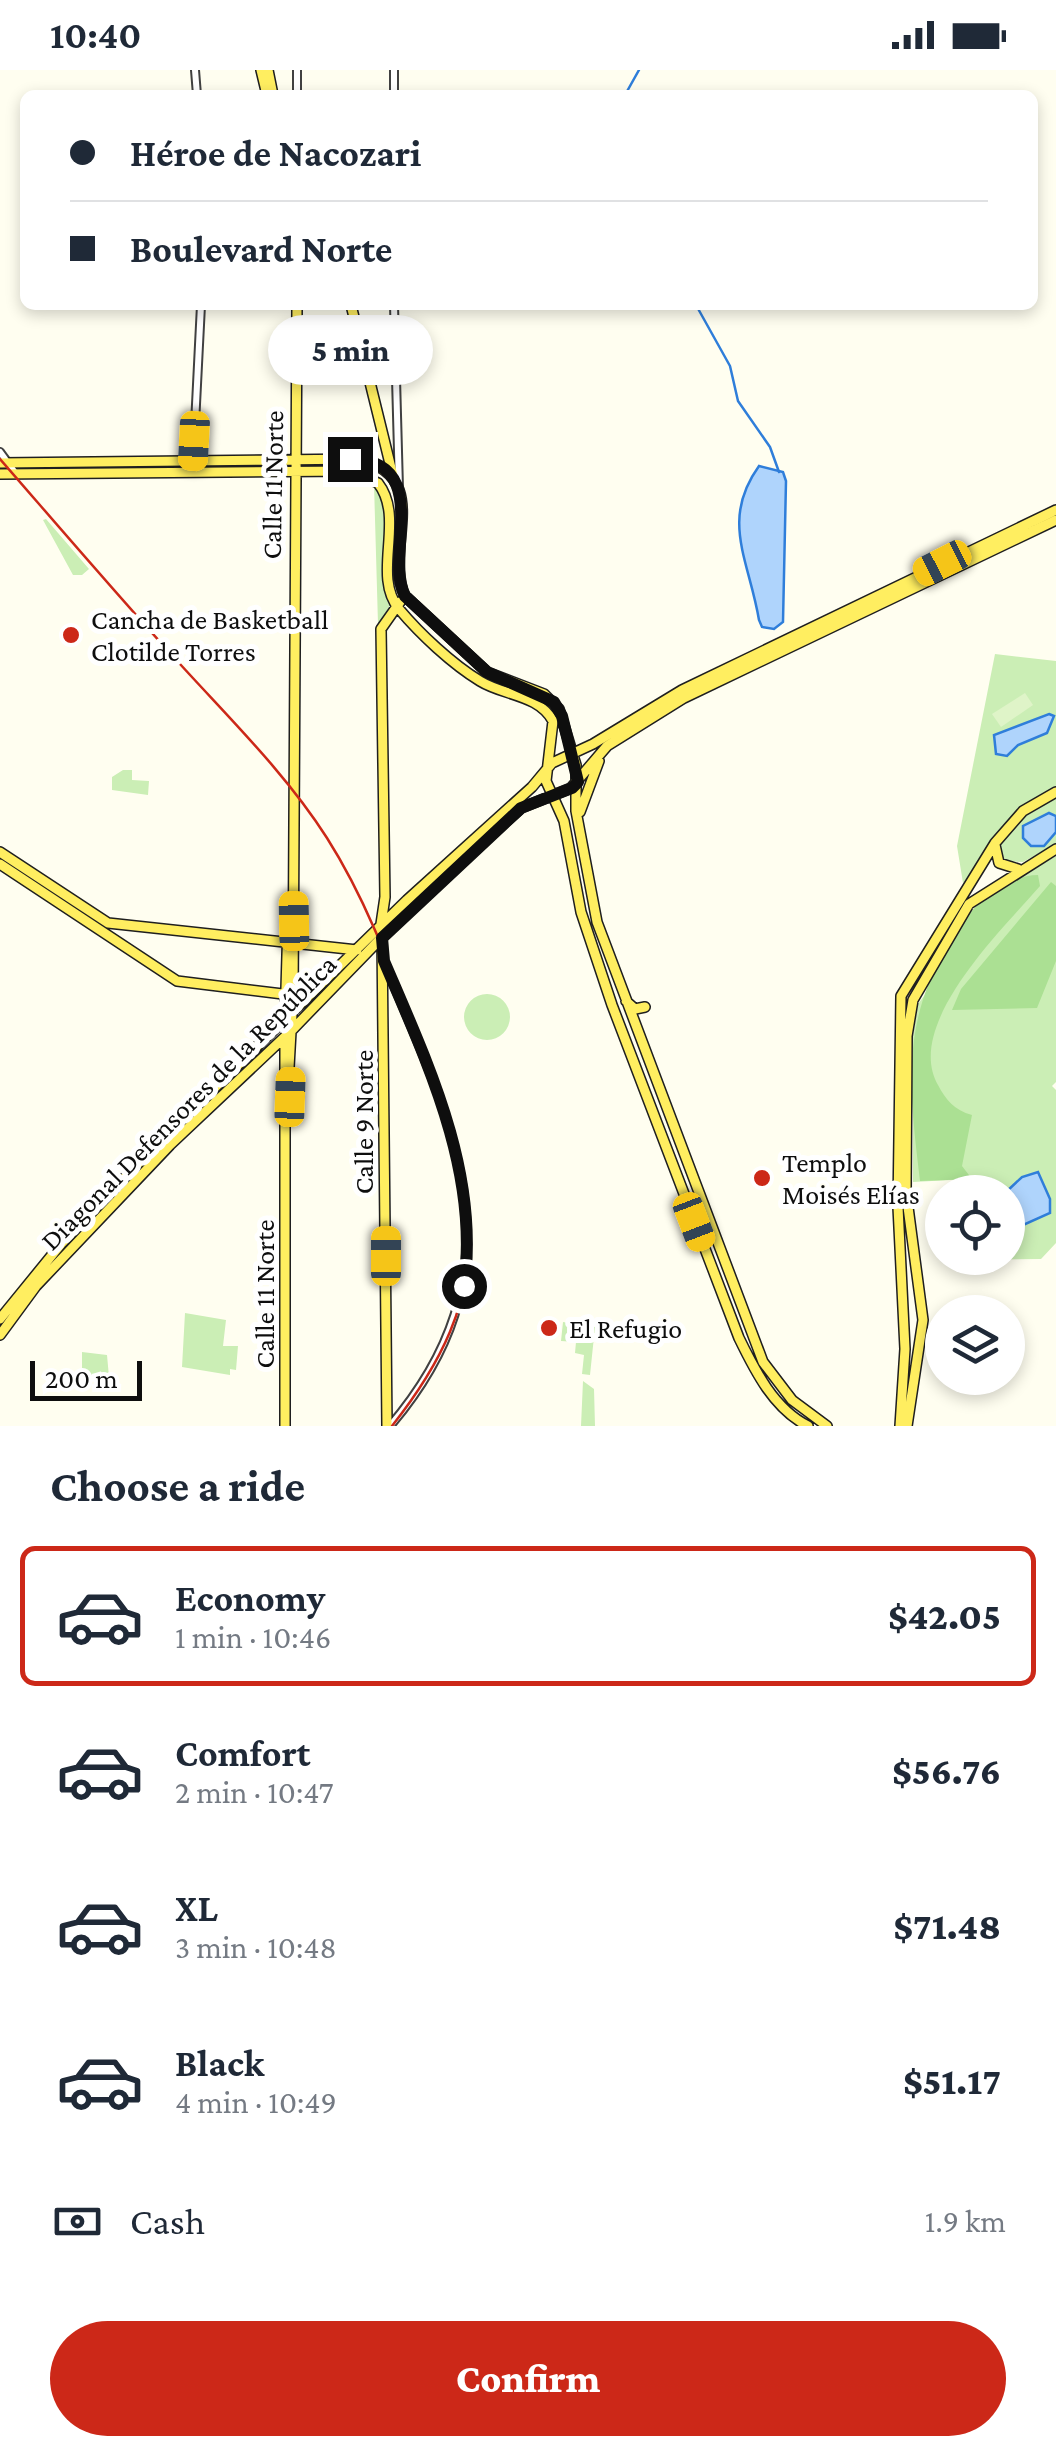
<!DOCTYPE html>
<html lang="en">
<head>
<meta charset="utf-8">
<style>
	:root { --surface:#fff; --page:#f2f2f3; --text:#1f2937; --muted:#747a83; --line:#e0e1e3; --accent:#cc2818 }
	body { margin:0; font-family:"Crimson Pro",serif; background:var(--page); color:var(--text); height:100vh; display:flex; flex-direction:column; font-size:38px; white-space:nowrap }
	* { box-sizing:border-box; margin:0 }
	p { font-size:32px; color:var(--muted) }
	.icon { flex:none; width:55px; height:55px; fill:none; stroke:currentColor; stroke-width:2; stroke-linecap:round; stroke-linejoin:round }
	.map { position:relative; height:1356px; overflow:hidden }
	.panel { display:flex; flex-direction:column; background:var(--surface); flex:1 }
	.panel>* { flex:none }
	.banner { position:absolute; left:20px; top:20px; width:1018px; height:220px; border-radius:15px; box-shadow:0 5px 15px #0003; display:grid; align-content:center; height:220px; padding:0 50px; background:var(--surface) }
	.buttons { position:absolute; left:925px; top:1105px; display:grid; gap:20px }
	.buttons a { display:grid; place-items:center; width:100px; height:100px; border-radius:50%; background:var(--surface); box-shadow:0 5px 15px #0003; font-size:50px }
	.scale { position:absolute; left:30px; bottom:25px; width:112px; box-sizing:border-box; padding-left:10px; border:5px solid #0e0e0e; border-top:0; font-size:28px; line-height:35px; white-space:nowrap; color:#0e0e0e; -webkit-text-stroke:8px #fff; paint-order:stroke }
	.end { position:absolute; width:45px; height:45px; margin:-22px; border:12px solid #0e0e0e; background:#fff; box-shadow:0 0 0 5px #fff }
	.from { border-radius:50% }
	.bubble { position:absolute; height:70px; border-radius:35px; background:var(--surface); box-shadow:0 5px 15px #0003; font-size:32px; font-weight:800; line-height:70px; text-align:center }
	.car { position:absolute; width:30px; height:60px; margin:-30px -15px; border-radius:12px; box-shadow:0 0 8px 2px #0007; background:linear-gradient(#f5c518 24%,#345 0 40%,#f5c518 0 76%,#345 0 86%,#f5c518 0) }
	.banner b { display:flex; align-items:center; gap:35px; height:95px; font-size:38px }
	.banner b+b { border-top:2px solid var(--line) }
	.banner i { width:25px; height:25px; background:var(--text) }
	ul { padding:0; list-style:none }
	li { display:flex; align-items:center; gap:30px; height:140px; margin:0 20px 15px; padding:0 30px; border:5px solid transparent; border-radius:15px }
	li div { flex:1 }
	li b { display:block; font-size:38px }
	li em { font-style:normal; font-weight:800 }
	li.active { border-color:var(--accent) }
	li>.icon { width:90px; height:90px; stroke-width:1.5 }
	h2 { padding:0 50px; font-size:45px; line-height:120px }
	.pay { display:flex; align-items:center; gap:25px; height:110px; padding:0 50px; font-size:38px }
	.pay p { margin-inline-start:auto }
	.action { display:flex; gap:20px; margin-top:auto; padding:20px 50px }
	.action a { flex:1; height:115px; border-radius:60px; background:var(--accent); color:#fff; font-size:40px; font-weight:800; line-height:115px; text-align:center }
	.status { display:flex; justify-content:space-between; align-items:center; height:70px; padding:0 50px; background:var(--surface); direction:ltr }
	.status svg { height:28px; fill:currentColor }
	.map>svg:first-child { display:block }
	.green { fill:#cbeeb5 }
	.forest { fill:#abe093 }
	.pitch { fill:#dff4c8 }
	.water { fill:#afd4fc; stroke:#2f7eda; stroke-width:2.5 }
	.lines { fill:none; stroke-linecap:round; stroke-linejoin:round }
	.stream { stroke:#2f7eda; stroke-width:2.5 }
	.minor-casing { stroke:#414141; stroke-width:10 }
	.major-casing { stroke:#1f1f1f; stroke-width:12 }
	.minor { stroke:#fff; stroke-width:6 }
	.major { stroke:#ffee60; stroke-width:9 }
	.rail { stroke:#cc2818; stroke-width:2.5 }
	.route { stroke:#0e0e0e; stroke-width:12 }
	.poi-dot { fill:#cc2818; stroke:#fff; stroke-width:4 }
	.labels { text-anchor:middle; stroke-width:10; stroke-linejoin:round; paint-order:stroke }
	.street-label { font-size:28px; fill:#0e0e0e; stroke:#fff }
	.poi-label { font-size:28px; fill:#0e0e0e; stroke:#fff; text-anchor:start }
</style>
</head>
<body>
<div class="status"><b>10:40</b><svg viewBox="0 0 49 12"><path d="M0 12V9h3v3zM5 12V6h3v6zM10 12V3h3v9zM15 12V0h3v12zM26 1h20v11H26zM47 4h2v5h-2z"/></svg></div>
<div class="map">
<svg width="1056" height="1356" viewBox="0 0 1056 1356">
	<rect width="100%" height="100%" fill="#fffef0"/>
	<path class="green" d="M374,414l10,13 7,107 -13,20z
		M46,449l43,50 -7,6h-9l-30,-55z
		M995,584l61,7v127l-29,17 -64,78 -6,-37z
		M123,700h9v10l17,1 -1,14 -36,-5v-13z
		M1056,726v48l-33,18 -21,-1 -1,-17 16,-22z
		M1056,786v226l-4,4 4,4v153l-15,16 -74,1 41,-2v-66h-37v-13l-58,3v-146l5,-32 90,-121z
		M464 947a23 23 0 1 1 46 0a23 23 0 1 1-46 0Z
		M185,1243l41,7 -3,26h15l-2,24 -6,-1v6l-48,-8z
		M563,1252l32,5 -5,48 -8,-1 2,-19 -9,-2 1,-11 -15,-1z
		M82,1282l25,3 2,22 -27,-3z
		M583,1311l11,8 1,37h-14z"/>
	<path class="forest" d="M1038,805l2,11c-36,42 -137,138 -102,199 8,15 16,25 34,30l-10,51 10,13 -52,2c-10,-85 -20,-155 26,-232 12,-21 23,-40 43,-53 15,-10 30,-21 49,-21z
		M1051,812l5,4v75l-19,47 -85,2 9,-21z"/>
	<path class="pitch" d="M1025,623l8,12 -32,22 -9,-13z"/>
	<path class="water" d="M759,396l24,6 3,9 -3,141 -9,7 -12,-2 -3,-7c-10,-60 -39,-100 0,-154z
		M1049,644l5,2 -7,17 -29,12 -11,11 -11,-2 -2,-19z
		M1049,743l7,3v16l-12,14h-13l-8,-8v-12z
		M1038,1102l12,27v14l-29,13 -11,-1 -4,-33 16,-15z"/>
	<g class="lines">
		<path class="stream" d="M625,25l14,-25
			M696,235l34,61 8,35 32,46 9,25"/>
		<g class="minor-casing">
			<path id="minor" d="M195,0l2,25
				M297,0v25
				M394,25v-25
				M394,235l5,183
				M0,382l16,22
				M193,394l8,-159
				M384,893c72,167 140,306 6,463"/>
		</g>
		<g class="major-casing">
			<path id="major" d="M261,0l6,25
				M268,0l5,25
				M351,235l42,171
				M0,393l358,-4c78,18 24,92 47,137l82,76 57,22 15,15 17,56v46l21,111 166,440 29,38 35,26
				M0,404l351,-3 27,12c28,36 -7,92 21,126 21,25 53,55 81,72 24,15 58,13 73,40l-7,60 18,40 17,91 31,93 127,333c16,33 35,71 69,88
				M580,742l19,-51
				M995,775l4,18 19,6
				M0,782l108,71 249,27
				M0,794l177,117 114,14
				M381,854l4,-27 -4,-268 19,-27
				M382,868l5,488
				M626,931l9,8 10,-2
				M285,952l3,-100
				M285,967v389
				M287,1033l6,-107 4,-691
				M0,1249l61,-75 96,-100 250,-244 125,-113 20,-24 41,-19 89,-54 374,-180
				M0,1265l36,-49 134,-141 122,-115 126,-130 103,-92 50,-20 36,-42 77,-48 372,-178
				M900,1356l5,-77 -7,-142 3,-211 94,-153 28,-32 33,-19
				M907,1356l16,-106 -17,-128 1,-156 6,-36 56,-96 87,-55"/>
		</g>
		<use href="#minor" class="minor"/>
		<use href="#major" class="major"/>
		<path class="rail" d="M0,389c60,69 119,138 180,205 51,56 107,111 147,174 42,66 68,141 96,214 57,151 76,239 -31,374"/>
	</g>
	<g class="lines">
		<path class="route" d="M350,389c84,2 34,95 55,137l82,76 67,30 8,14 16,66 -6,6 -51,20 -139,130 2,23c44,103 96,212 80,325"/>
	</g>
	<g class="poi-dot">
		<circle cx="71" cy="565" r="10"/>
		<circle cx="762" cy="1108" r="10"/>
		<circle cx="549" cy="1258" r="10"/>
	</g>
	<g class="labels">
		<g class="street-label">
			<text transform="translate(272 415) rotate(-89)" y="10">Calle 11 Norte</text>
			<text transform="translate(188 1032) rotate(-45)" y="10">Diagonal Defensores de la República</text>
			<text transform="translate(363 1052) rotate(-90)" y="10">Calle 9 Norte</text>
			<text transform="translate(264 1224) rotate(-90)" y="10">Calle 11 Norte</text>
		</g>
		<g class="poi-label">
			<text x="91" y="559">Cancha de Basketball<tspan x="91" dy="32">Clotilde Torres</tspan></text>
			<text x="782" y="1102">Templo<tspan x="782" dy="32">Moisés Elías</tspan></text>
			<text x="569" y="1268">El Refugio</text>
		</g>
	</g>
</svg>
<div class="buttons">
<a><svg class="icon" aria-label="locate" viewBox="0 0 24 24"><circle cx="12" cy="12" r="6"/><path d="M12 2v4M12 18v4M2 12h4M18 12h4"/></svg></a>
<a><svg class="icon" aria-label="layers" viewBox="0 0 24 24"><path d="M12 4l9 5-9 5-9-5zM3 14l9 5 9-5"/></svg></a>
</div>
<div class="scale">200 m</div>
<i class="end from" style="left:464px;top:1216px"></i>
<i class="end" style="left:350px;top:389px"></i>
<div class="bubble" style="left:268px;top:245px;width:165px">5 min</div>
<i class="car" style="left:194px;top:371px;rotate:183deg"></i>
<i class="car" style="left:942px;top:493px;rotate:243deg"></i>
<i class="car" style="left:294px;top:851px;rotate:359deg"></i>
<i class="car" style="left:290px;top:1027px;rotate:2deg"></i>
<i class="car" style="left:694px;top:1152px;rotate:159deg"></i>
<i class="car" style="left:386px;top:1186px;rotate:0deg"></i>
<div class="banner">
<b><i class="from"></i>Héroe de Nacozari</b>
<b><i></i>Boulevard Norte</b>
</div>
</div>
<section class="panel">
<h2>Choose a ride</h2>
<ul>
<li class="active"><svg class="icon" aria-label="car" viewBox="0 0 24 24"><path d="M5 17H2v-5l4-1 3-4h7l3 4 3 1v5h-3M9 17h6M6 11h13"/><circle cx="7" cy="17" r="2"/><circle cx="17" cy="17" r="2"/></svg><div><b>Economy</b><p>1 min · 10:46</p></div><em>$42.05</em></li>
<li><svg class="icon" aria-label="car" viewBox="0 0 24 24"><path d="M5 17H2v-5l4-1 3-4h7l3 4 3 1v5h-3M9 17h6M6 11h13"/><circle cx="7" cy="17" r="2"/><circle cx="17" cy="17" r="2"/></svg><div><b>Comfort</b><p>2 min · 10:47</p></div><em>$56.76</em></li>
<li><svg class="icon" aria-label="car" viewBox="0 0 24 24"><path d="M5 17H2v-5l4-1 3-4h7l3 4 3 1v5h-3M9 17h6M6 11h13"/><circle cx="7" cy="17" r="2"/><circle cx="17" cy="17" r="2"/></svg><div><b>XL</b><p>3 min · 10:48</p></div><em>$71.48</em></li>
<li><svg class="icon" aria-label="car" viewBox="0 0 24 24"><path d="M5 17H2v-5l4-1 3-4h7l3 4 3 1v5h-3M9 17h6M6 11h13"/><circle cx="7" cy="17" r="2"/><circle cx="17" cy="17" r="2"/></svg><div><b>Black</b><p>4 min · 10:49</p></div><em>$51.17</em></li>
</ul>
<div class="pay"><svg class="icon" aria-label="cash" viewBox="0 0 24 24"><path d="M3 7h18v10H3z"/><circle cx="12" cy="12" r="2"/></svg>Cash<p>1.9 km</p></div>
<div class="action"><a>Confirm</a></div>
</section>
</body>
</html>
